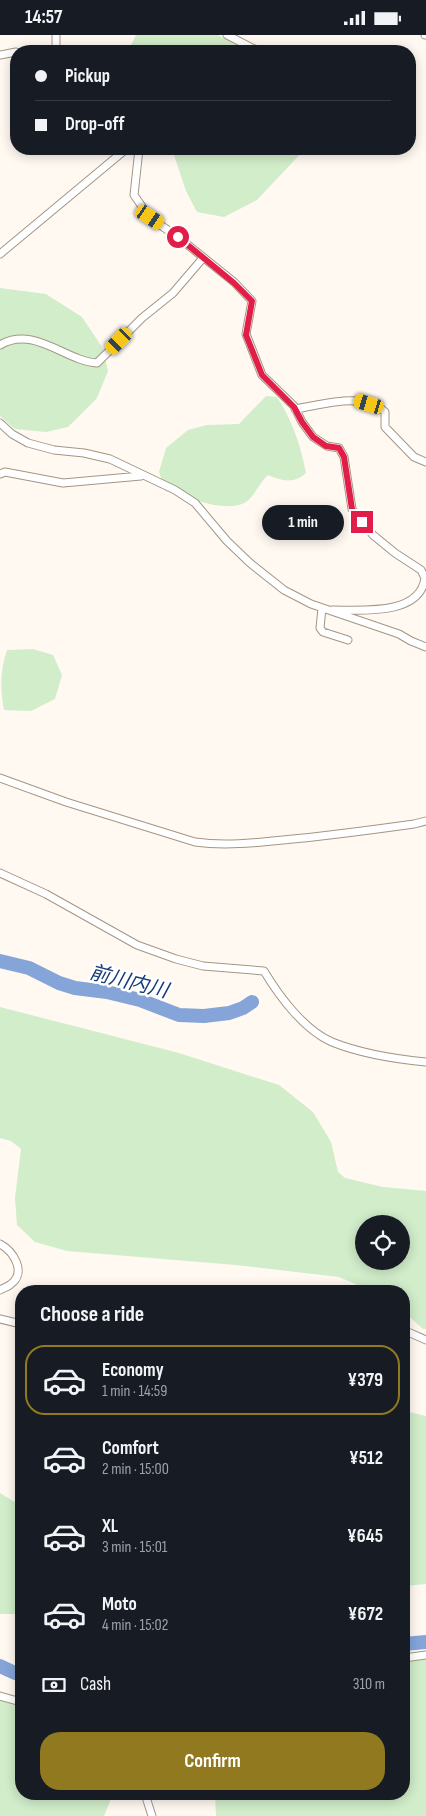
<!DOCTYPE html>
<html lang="en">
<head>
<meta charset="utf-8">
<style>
	:root { --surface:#171b24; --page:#20242c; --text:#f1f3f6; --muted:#9ea1a6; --line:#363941; --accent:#90791f }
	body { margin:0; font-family:"Sofia Sans Condensed","Noto Sans JP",sans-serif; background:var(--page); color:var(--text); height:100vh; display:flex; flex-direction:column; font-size:19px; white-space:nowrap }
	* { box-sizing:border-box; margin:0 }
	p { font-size:16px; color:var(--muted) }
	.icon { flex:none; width:28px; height:28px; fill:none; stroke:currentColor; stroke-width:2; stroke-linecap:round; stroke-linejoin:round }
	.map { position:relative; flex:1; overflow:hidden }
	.details { position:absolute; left:15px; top:1250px; width:395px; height:515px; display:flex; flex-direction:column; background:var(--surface); border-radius:20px; box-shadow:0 2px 12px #0003 }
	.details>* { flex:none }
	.top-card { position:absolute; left:10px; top:10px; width:406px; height:110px; border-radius:20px; box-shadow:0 2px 12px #0003; display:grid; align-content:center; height:110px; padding:0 25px; background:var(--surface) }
	.fabs { position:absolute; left:355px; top:1180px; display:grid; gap:10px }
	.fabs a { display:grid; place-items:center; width:55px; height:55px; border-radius:50%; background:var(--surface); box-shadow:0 2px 12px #0003; font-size:25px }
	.end { position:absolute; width:22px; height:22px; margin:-11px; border:6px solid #e11d48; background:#fff; box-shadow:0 0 0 2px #fff }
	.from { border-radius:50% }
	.bubble { position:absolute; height:35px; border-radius:18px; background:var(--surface); box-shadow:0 2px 12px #0003; font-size:16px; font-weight:700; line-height:35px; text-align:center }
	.car { position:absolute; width:15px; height:30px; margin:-15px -8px; border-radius:6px; box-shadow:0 0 4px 1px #0007; background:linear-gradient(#f5c518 24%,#345 0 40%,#f5c518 0 76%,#345 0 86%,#f5c518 0) }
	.top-card b { display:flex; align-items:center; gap:18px; height:48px; font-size:19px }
	.top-card b+b { border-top:1px solid var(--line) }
	.top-card i { width:12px; height:12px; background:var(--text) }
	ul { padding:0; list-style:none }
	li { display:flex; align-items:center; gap:15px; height:70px; margin:0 10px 8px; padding:0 15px; border:2px solid transparent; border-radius:20px }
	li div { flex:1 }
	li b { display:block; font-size:19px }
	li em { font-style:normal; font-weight:700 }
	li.current { border-color:var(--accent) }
	li>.icon { width:45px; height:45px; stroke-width:1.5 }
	h2 { padding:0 25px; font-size:22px; line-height:60px }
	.pay { display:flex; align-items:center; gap:12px; height:55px; padding:0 25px; font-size:19px }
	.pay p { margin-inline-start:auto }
	.action { display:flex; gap:10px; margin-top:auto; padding:10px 25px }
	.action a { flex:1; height:58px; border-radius:20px; background:var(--accent); color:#fff; font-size:20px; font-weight:700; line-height:58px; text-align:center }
	.status { display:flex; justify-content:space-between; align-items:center; height:35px; padding:0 25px; background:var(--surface); direction:ltr }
	.status svg { height:14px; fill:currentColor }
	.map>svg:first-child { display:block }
	.green { fill:#d1edca; fill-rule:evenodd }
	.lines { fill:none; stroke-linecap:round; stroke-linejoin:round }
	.river { stroke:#85a5d8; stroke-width:14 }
	.street-casing { stroke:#a39684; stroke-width:9 }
	.street { stroke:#fff; stroke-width:7 }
	.route { stroke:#e11d48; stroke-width:6 }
	.labels { text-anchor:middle; stroke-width:5; stroke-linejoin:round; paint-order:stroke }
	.water-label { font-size:20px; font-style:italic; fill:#153b78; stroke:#fff }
</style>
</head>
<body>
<div class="status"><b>14:57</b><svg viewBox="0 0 49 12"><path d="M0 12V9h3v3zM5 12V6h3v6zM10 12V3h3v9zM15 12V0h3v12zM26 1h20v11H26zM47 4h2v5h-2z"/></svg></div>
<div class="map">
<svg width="426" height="1781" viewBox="0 0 426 1781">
	<rect width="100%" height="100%" fill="#fff9f2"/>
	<path class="green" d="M136,0h82l28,16h-127l12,-6z
		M70,10h23l23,6h-51z
		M172,114h133l-48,51 -33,17 -27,-5 -11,-21z
		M0,253l46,6 36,23 20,30 6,24 -11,27 -29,29 -22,5 -31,-3 -15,-13z
		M266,361l11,1c15,23 24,49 29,76 -12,11 -24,8 -38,2 -8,7 -15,23 -22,27 -20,12 -59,-5 -80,-11l-7,-19 7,-24 22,-18 19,-5 32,-1z
		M33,614l20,6 9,20 -7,24 -24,12 -27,-1c-4,-21 -4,-39 3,-60z
		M0,972l179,46 100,32 34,27 18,30 7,30 7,6 38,9 43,4v138h-3l-19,-17v-21h-33l-32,-14 -103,-12 -169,-14 -32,-9 -18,-17 -2,-27 6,-49 -10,-8 -11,-3zM364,1189h37v37h-37z
		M404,1376l22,5v168l-22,2z
		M0,1458l21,13v108h-21z
		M404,1623h22v158h-210l-1,-22h189z
		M0,1658l21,6v95h92l-9,22h-104z"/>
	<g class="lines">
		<path class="river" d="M0,926l29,7 30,15 16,5 32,4 33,8 39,15 25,1 25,-3 14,-5 9,-6
			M404,1609l22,-2
			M0,1631l15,7 6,1"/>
		<g class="street-casing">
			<path id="street" d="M56,0v16
				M227,0l31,16
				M425,0h1
				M0,20l16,-3
				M139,114l-5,46 16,23 28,19 56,45 18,19 -6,33 16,41 32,31 8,16 11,15 14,9 12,2 5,9 8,52 21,26 22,18 26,17 4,8c-5,38 -64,32 -93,32
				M0,219l125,-104 5,-1
				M0,310c34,-20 65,16 97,18l45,-45 31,-25 30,-35
				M295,374c27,-4 68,-18 90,3v15l29,30 12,5
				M0,388l12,11 16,9 26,7 30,3 26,6 65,31 20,13 32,38 23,22 34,27 27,14 88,30 12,7 15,6
				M0,439l5,-2 58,11 78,-7
				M322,573l-2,20 3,4 25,8
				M0,743l66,24 129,40c29,4 59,1 88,-2 44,-4 88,-10 131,-16l12,-3
				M0,838l46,21 91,51 39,14 27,7 61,5c15,25 40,59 68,71 30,12 62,17 94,20
				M0,1209c13,7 27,28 11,40 -3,3 -8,4 -11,6
				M0,1284l21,5
				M404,1297h4l18,8
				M404,1623l22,-3
				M0,1661l21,6
				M145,1759l7,22"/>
		</g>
		<use href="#street" class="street"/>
	</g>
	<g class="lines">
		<path class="route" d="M178,202l56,46 18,18 -6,34 16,40 32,32 8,15 11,15 13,9 13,2 5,9 8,52 10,13"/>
	</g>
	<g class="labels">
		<g class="water-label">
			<text transform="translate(129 946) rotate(14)" y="7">前川内川</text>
		</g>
	</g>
</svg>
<div class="fabs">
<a><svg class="icon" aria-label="locate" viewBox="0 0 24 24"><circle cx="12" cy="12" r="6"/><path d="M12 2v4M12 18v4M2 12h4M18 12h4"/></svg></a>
</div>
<i class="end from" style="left:178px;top:202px"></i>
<i class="end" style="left:362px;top:487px"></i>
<div class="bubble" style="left:262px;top:470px;width:82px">1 min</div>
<i class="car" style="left:150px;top:182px;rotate:124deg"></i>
<i class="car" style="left:119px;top:306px;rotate:224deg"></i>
<i class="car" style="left:369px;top:369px;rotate:287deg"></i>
<div class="top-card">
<b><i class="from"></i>Pickup</b>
<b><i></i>Drop-off</b>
</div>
<section class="details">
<h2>Choose a ride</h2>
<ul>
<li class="current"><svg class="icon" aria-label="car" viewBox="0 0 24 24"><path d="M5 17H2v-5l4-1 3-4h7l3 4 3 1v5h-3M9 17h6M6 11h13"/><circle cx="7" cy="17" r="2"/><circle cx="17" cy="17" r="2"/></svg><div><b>Economy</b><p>1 min · 14:59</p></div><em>¥379</em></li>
<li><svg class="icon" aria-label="car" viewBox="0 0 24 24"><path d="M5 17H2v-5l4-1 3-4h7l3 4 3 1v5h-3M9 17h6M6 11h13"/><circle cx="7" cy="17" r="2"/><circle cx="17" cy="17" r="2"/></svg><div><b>Comfort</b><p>2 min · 15:00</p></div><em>¥512</em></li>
<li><svg class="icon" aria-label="car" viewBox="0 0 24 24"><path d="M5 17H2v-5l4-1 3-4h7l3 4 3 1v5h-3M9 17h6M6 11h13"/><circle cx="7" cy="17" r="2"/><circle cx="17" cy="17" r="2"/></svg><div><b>XL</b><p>3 min · 15:01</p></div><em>¥645</em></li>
<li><svg class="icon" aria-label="car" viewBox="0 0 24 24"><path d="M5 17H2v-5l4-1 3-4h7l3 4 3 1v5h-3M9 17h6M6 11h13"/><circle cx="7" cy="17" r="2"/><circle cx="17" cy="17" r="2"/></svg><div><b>Moto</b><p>4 min · 15:02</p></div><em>¥672</em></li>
</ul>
<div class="pay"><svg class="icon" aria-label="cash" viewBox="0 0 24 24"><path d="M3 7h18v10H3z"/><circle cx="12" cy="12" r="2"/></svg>Cash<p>310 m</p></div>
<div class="action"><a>Confirm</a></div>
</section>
</div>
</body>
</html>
